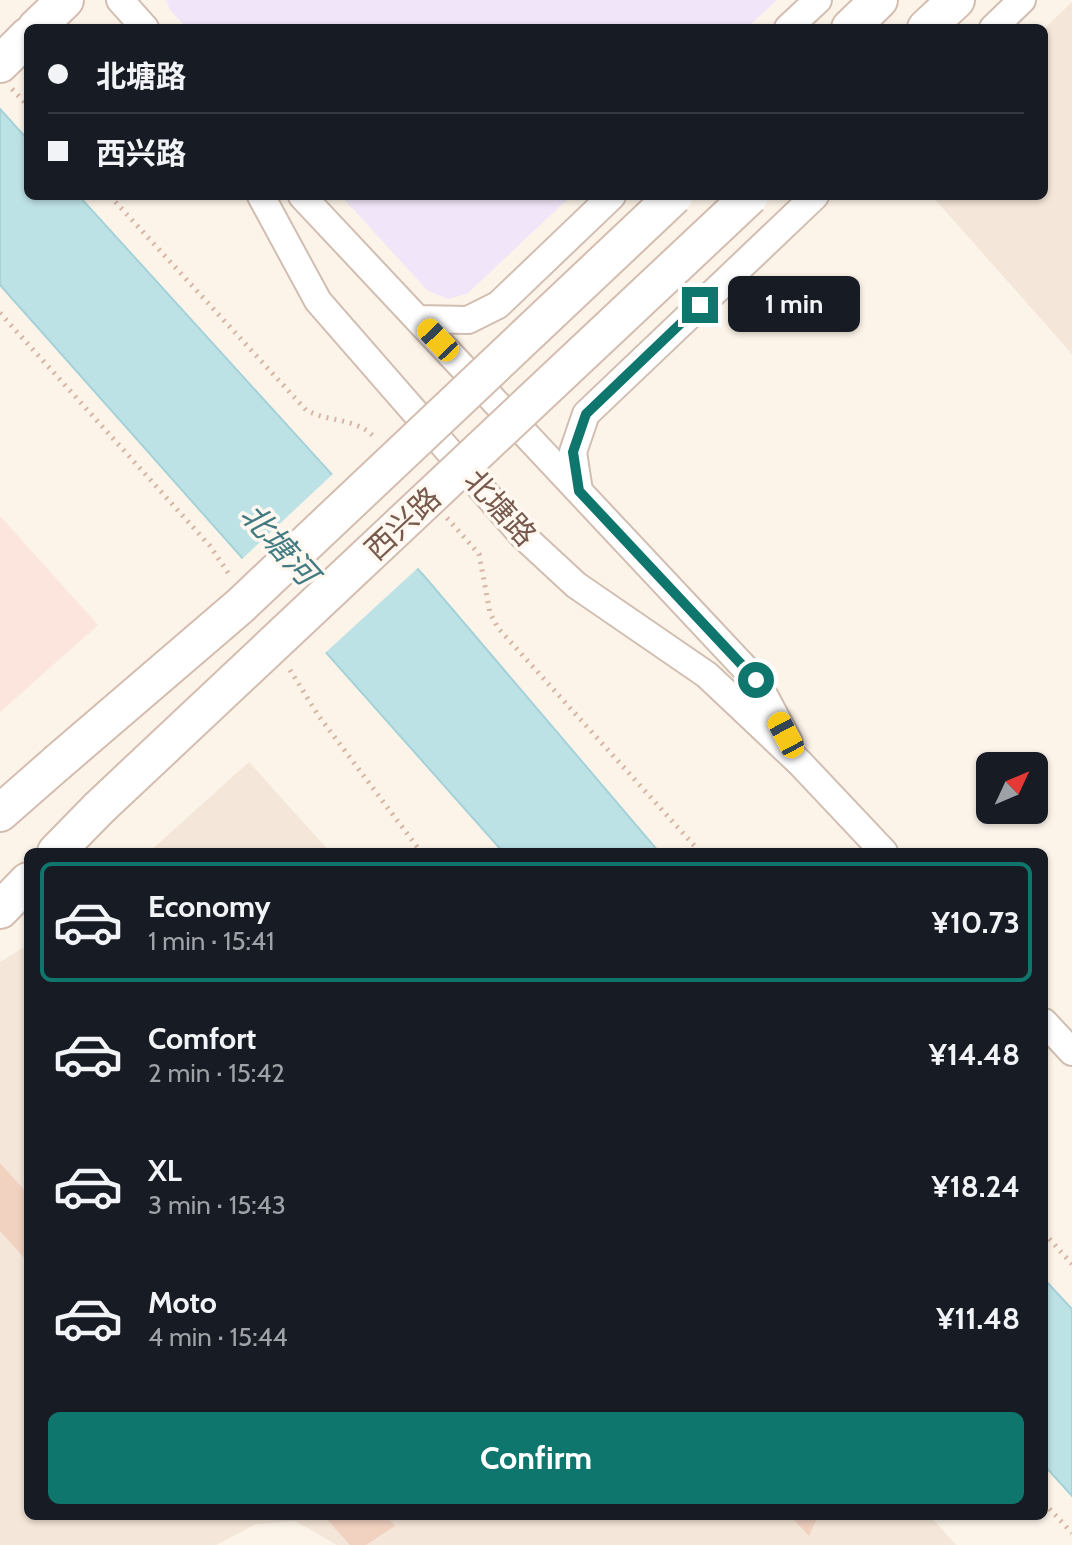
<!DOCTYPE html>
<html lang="en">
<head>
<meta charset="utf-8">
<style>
	:root { --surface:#171b24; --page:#20242c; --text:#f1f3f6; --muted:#9ea1a6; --line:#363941; --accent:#0f766e }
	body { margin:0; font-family:Cabin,"Noto Sans SC",sans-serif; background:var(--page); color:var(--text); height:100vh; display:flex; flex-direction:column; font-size:30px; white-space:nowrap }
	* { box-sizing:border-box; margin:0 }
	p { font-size:26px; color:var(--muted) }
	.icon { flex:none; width:44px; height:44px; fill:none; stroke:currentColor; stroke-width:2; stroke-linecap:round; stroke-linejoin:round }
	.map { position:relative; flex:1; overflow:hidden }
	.details { position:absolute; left:24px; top:848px; width:1024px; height:672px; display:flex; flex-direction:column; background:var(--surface); border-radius:12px; box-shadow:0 2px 6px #0004 }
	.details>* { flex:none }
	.top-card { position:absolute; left:24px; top:24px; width:1024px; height:176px; border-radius:12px; box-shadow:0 2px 6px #0004; display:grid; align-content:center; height:176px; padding:0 24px; background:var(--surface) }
	.needle { width:52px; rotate:46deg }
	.buttons { position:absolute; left:976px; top:752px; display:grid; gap:16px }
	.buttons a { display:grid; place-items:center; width:72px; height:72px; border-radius:12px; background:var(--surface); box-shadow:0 2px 6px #0004; font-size:40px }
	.end { position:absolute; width:36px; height:36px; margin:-18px; border:10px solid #0f766e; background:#fff; box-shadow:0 0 0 4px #fff }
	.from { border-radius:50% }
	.bubble { position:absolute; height:56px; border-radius:12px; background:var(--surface); box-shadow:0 2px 6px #0004; font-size:26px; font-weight:700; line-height:56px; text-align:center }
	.car { position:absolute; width:24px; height:48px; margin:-24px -12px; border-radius:10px; box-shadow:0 0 6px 2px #0007; background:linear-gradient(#f5c518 24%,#345 0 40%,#f5c518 0 76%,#345 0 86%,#f5c518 0) }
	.top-card b { display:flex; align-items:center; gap:28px; height:76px; font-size:30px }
	.top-card b+b { border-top:2px solid var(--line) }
	.top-card i { width:20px; height:20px; background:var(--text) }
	ul { padding:14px 0 0; list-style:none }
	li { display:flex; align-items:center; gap:24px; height:120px; margin:0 16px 12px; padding:0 8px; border:4px solid transparent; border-radius:12px }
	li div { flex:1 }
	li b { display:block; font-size:30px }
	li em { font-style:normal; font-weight:700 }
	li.selected { border-color:var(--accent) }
	li>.icon { width:72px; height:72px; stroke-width:1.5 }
	.primary-button { display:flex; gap:16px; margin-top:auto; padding:16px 24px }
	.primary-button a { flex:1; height:92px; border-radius:12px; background:var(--accent); color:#fff; font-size:32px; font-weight:700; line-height:92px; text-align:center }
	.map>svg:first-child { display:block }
	.residential { fill:#f4e6d8 }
	.commercial { fill:#fce5dd }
	.education { fill:#f1e6f9 }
	.water { fill:#bde2e6; stroke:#a4d2d8; stroke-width:2 }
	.pier { fill:#fcf4e9 }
	.building { fill:#f1d2c1 }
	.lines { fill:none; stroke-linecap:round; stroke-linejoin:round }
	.street-casing { stroke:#d1beb1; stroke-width:30 }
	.secondary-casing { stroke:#d4bdaf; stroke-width:40 }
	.path { stroke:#d7b5a4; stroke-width:5; stroke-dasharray:2 6; stroke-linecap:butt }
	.street { stroke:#fff; stroke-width:26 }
	.secondary { stroke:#fff; stroke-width:36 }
	.secondary-bridge-casing { stroke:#d4bdaf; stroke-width:40; stroke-linecap:butt }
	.secondary-bridge { stroke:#fff; stroke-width:36 }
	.route { stroke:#0f766e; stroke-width:10 }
	.labels { text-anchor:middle; stroke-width:7; stroke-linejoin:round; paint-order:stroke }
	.street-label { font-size:30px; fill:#775a4d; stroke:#fff8f0 }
	.water-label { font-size:32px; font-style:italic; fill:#437b82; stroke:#fff8f0 }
</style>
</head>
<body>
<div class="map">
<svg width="1072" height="1545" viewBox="0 0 1072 1545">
	<rect width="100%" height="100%" fill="#fcf4e9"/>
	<path class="residential" d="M1072,2v352l-140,-158h112v-167z
		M249,762l81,90h-181z
		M28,945v571h902l26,29h-619l-42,-24 -39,3 -40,21h-216v-583z"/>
	<path class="commercial" d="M0,516l98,109 -98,87z"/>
	<path class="education" d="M167,0h610l-30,28h-560l-18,-19z
		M341,196h230l-104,98 -19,5 -20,-8z"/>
	<path class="water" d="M0,109l28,31v56h51l346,381 234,275h-156l-503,-567z
		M1044,1279l28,30v187l-28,-31z"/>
	<path class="pier" d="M335,472l85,94 -96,88 -83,-94z"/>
	<path class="building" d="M0,1163l28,31v68l-28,-31z
		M324,1516h62l9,10 -29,19h-16z
		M790,1516h28l-9,20z"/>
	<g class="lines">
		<g class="street-casing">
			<path id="street" d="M120,0l25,28
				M788,28l30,-28
				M993,28l29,-28
				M261,196l57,105 204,234 54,50 131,90 93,88 84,89
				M302,196l454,484 33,62
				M418,319l50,1 30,-15 114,-109
				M579,491l-6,-39 13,-38 229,-218
				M1044,1022l28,30"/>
		</g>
		<g class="secondary-casing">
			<path id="secondary" d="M36,28l29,-28
				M850,28l29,-28
				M926,28l30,-28
				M0,64l28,-28
				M0,813l57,-50
				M56,852l43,-44
				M0,910l28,-29"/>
		</g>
		<path class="path" d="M12,89l16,17
			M110,196l196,214c24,13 51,7 70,29
			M0,313l210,233 21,31
			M447,518l32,36 11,59 8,15 202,224
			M290,670l28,45 103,137
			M1044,1233l28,31
			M1044,1503l28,30"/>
		<use href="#street" class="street"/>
		<use href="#secondary" class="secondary"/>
		<g class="secondary-bridge-casing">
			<path id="secondary-bridge" d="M57,763l183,-157 434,-410
				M99,808l651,-612"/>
		</g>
		<use href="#secondary-bridge" class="secondary-bridge"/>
	</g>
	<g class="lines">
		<path class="route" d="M700,305l-114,109 -13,38 6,39 177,189"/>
	</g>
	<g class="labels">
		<g class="street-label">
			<text transform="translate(500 508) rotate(48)" y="10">北塘路</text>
			<text transform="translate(403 524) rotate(-43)" y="10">西兴路</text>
		</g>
		<g class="water-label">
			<text transform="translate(279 544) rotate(48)" y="11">北塘河</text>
		</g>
	</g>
</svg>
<div class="buttons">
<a><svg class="needle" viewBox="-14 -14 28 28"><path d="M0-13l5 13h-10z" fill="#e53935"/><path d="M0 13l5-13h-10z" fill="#9ea1a6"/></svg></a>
</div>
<i class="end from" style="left:756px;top:680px"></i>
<i class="end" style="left:700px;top:305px"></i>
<div class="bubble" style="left:728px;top:276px;width:132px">1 min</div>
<i class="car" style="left:438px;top:340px;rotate:317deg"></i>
<i class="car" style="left:786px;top:735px;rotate:332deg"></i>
<div class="top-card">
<b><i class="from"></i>北塘路</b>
<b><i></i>西兴路</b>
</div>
<section class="details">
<ul>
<li class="selected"><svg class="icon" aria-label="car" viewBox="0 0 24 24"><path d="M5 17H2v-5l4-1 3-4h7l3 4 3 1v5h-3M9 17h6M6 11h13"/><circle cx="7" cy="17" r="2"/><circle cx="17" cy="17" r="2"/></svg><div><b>Economy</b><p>1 min · 15:41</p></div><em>¥10.73</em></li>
<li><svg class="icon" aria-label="car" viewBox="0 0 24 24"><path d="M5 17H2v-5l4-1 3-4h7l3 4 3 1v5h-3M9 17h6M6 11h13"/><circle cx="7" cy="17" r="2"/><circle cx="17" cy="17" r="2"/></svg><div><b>Comfort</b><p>2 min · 15:42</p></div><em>¥14.48</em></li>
<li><svg class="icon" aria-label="car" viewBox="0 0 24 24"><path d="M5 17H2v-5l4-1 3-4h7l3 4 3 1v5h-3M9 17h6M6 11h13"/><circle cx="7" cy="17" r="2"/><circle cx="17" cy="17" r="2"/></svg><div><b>XL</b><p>3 min · 15:43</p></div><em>¥18.24</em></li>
<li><svg class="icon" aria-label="car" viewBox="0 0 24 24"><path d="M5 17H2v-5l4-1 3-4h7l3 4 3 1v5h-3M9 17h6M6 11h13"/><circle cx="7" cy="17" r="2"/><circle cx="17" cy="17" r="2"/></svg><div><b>Moto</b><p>4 min · 15:44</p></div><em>¥11.48</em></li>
</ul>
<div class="primary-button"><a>Confirm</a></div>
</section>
</div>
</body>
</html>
